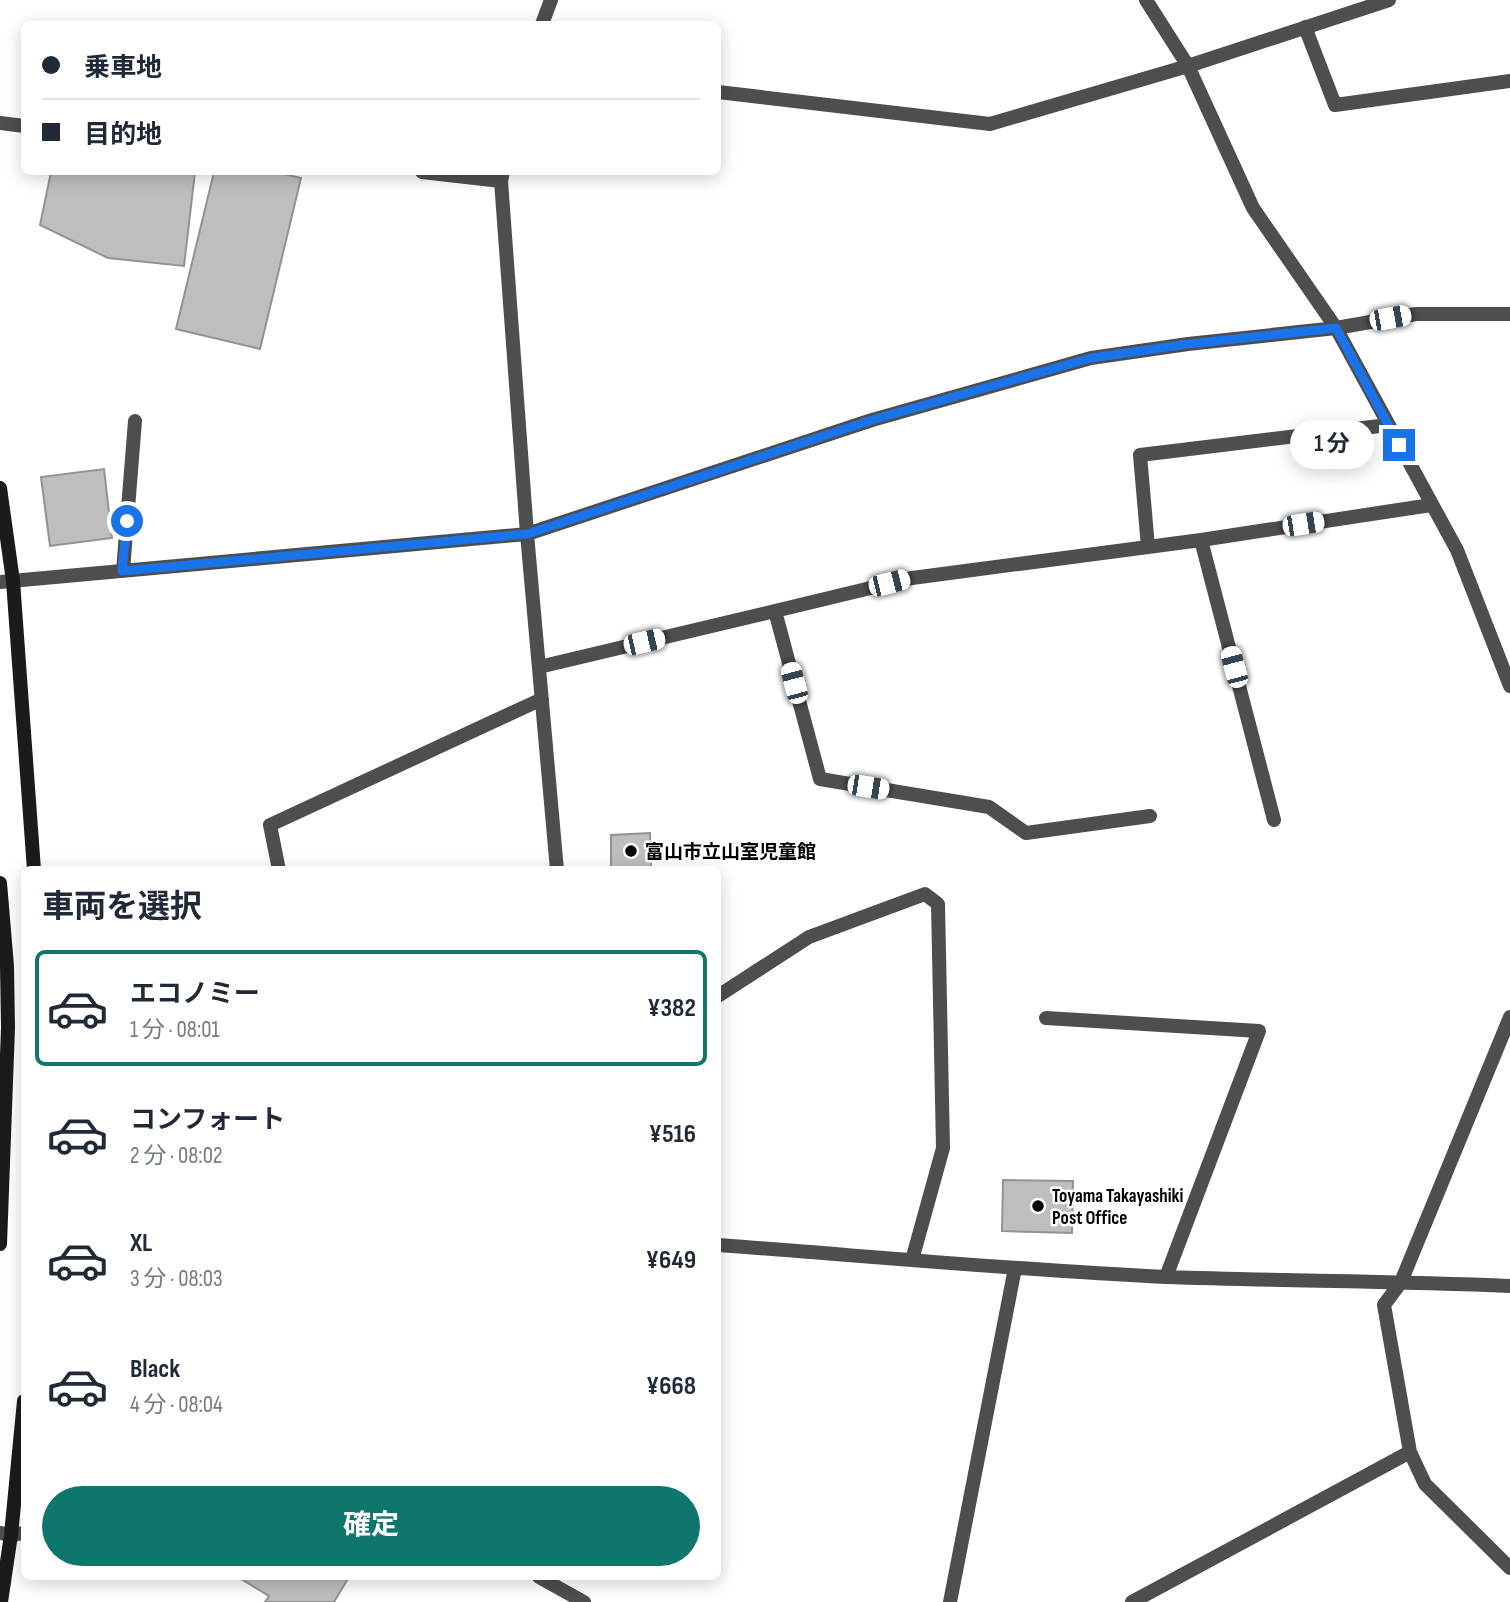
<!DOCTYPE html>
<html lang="ja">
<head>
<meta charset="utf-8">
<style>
	:root { --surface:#fff; --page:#f6f6f7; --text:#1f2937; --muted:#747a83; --line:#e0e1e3; --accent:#0f766e }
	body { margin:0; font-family:"Sofia Sans Condensed","Noto Sans JP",sans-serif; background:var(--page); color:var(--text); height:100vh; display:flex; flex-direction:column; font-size:26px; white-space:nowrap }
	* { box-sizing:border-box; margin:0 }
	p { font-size:23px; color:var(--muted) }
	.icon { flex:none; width:38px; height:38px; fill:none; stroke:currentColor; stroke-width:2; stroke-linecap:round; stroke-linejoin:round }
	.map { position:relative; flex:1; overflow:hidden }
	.sheet { position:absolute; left:21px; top:866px; width:700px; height:714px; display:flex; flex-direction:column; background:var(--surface); border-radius:10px; box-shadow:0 4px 18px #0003 }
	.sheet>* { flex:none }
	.banner { position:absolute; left:21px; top:21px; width:700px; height:154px; border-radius:10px; box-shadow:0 4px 18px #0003; display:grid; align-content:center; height:154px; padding:0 21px; background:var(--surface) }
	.end { position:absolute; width:32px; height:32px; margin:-16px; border:9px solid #1a73e8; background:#fff; box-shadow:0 0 0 4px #fff }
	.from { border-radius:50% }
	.bubble { position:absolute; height:49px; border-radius:24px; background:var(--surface); box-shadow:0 4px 18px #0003; font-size:23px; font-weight:700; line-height:49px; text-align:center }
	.car { position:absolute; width:21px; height:42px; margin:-21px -10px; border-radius:9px; box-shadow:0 0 5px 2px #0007; background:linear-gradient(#fff 24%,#345 0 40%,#fff 0 76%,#345 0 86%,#fff 0) }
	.banner b { display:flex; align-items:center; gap:24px; height:66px; font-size:26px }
	.banner b+b { border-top:2px solid var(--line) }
	.banner i { width:18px; height:18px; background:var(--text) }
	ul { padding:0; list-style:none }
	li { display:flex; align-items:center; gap:21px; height:116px; margin:0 14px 10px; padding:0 7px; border:4px solid transparent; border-radius:10px }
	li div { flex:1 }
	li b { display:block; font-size:26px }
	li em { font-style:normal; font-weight:700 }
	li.current { border-color:var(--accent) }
	li>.icon { width:63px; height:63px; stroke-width:1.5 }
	h2 { padding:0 21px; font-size:32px; line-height:84px }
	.action { display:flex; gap:14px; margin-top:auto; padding:14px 21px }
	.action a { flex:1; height:80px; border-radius:42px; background:var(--accent); color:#fff; font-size:28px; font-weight:700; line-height:80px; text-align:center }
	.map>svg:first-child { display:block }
	.building { fill:#bebebe; stroke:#929292; stroke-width:2 }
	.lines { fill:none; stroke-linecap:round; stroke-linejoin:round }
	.street { stroke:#4e4e4e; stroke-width:14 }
	.secondary { stroke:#1b1b1b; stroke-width:14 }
	.route { stroke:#1a73e8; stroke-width:9 }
	.poi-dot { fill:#000; stroke:#fff; stroke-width:2.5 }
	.labels { text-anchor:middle; stroke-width:5; stroke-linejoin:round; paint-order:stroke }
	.poi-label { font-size:19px; font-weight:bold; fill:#000; stroke:#fff; text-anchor:start }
</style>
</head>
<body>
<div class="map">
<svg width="1510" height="1602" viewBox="0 0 1510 1602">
	<rect width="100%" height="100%" fill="#fff"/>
	<path class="building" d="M51,172h144l-11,94 -76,-8 -68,-33z
		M214,172h61l26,6 -41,171 -84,-20z
		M104,469l8,69 -62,8 -9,-69z
		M650,833l1,37h-72l32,-3v-32z
		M1003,1180l70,1 -1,52 -70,-2z
		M238,1577h111l-15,25h-69l4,-6z"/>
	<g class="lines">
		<path class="street" d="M1146,0l42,66 65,142 83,120 121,222 53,136
			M542,24l9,-24
			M1305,27l30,78 175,-24
			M718,92l272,32 198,-58 201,-66
			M0,123l24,3
			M422,172l79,9
			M503,172l-2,9 26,353 30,336
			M1201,540l73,280
			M1148,547l-8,-92 248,-30
			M123,571l12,-150
			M0,582l527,-48 345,-114 219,-62 97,-14 148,-16 80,-14h94
			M775,611l137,-33 289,-38 230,-35
			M539,667l236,-56 45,168 169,28 37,26 124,-17
			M279,870l-9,-45 272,-126
			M718,996l91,-59 116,-43 13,10 5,244 -31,112
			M1046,1018l213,13 -93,246
			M718,1245c149,11 298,25 448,32 115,4 229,4 344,9
			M1410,1452l15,32 85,84
			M0,1533l11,2 13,-2
			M539,1577l45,25
			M950,1602l65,-334
			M1132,1602l278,-150 -26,-147 17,-23 109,-265"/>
		<path class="secondary" d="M0,488l13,93 21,289
			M0,883l7,83 1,62 -8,216
			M1,1602l10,-67 13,-134"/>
	</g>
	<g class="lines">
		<path class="route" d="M127,521l-5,50 405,-37 345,-114 219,-62 97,-14 148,-16 63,117"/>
	</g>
	<g class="poi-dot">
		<circle cx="631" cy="851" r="7"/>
		<circle cx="1038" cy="1206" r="7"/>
	</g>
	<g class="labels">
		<g class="poi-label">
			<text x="645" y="858">富山市立山室児童館</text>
			<text x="1052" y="1202">Toyama Takayashiki<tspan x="1052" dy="22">Post Office</tspan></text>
		</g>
	</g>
</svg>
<i class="end from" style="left:127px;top:521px"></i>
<i class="end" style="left:1399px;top:445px"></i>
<div class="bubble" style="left:1290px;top:420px;width:84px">1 分</div>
<i class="car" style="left:1390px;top:318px;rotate:80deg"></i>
<i class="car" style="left:1303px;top:524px;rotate:81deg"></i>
<i class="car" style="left:889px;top:583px;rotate:76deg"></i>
<i class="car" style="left:644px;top:642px;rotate:77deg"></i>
<i class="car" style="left:1234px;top:667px;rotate:345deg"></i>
<i class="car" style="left:794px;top:683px;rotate:345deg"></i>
<i class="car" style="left:868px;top:787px;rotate:99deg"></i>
<div class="banner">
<b><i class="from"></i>乗車地</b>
<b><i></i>目的地</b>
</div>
<section class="sheet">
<h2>車両を選択</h2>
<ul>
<li class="current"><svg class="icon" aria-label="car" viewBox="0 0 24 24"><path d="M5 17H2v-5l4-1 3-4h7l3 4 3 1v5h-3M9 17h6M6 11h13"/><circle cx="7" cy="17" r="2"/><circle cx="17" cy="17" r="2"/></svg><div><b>エコノミー</b><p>1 分 · 08:01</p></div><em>¥382</em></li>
<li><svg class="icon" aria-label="car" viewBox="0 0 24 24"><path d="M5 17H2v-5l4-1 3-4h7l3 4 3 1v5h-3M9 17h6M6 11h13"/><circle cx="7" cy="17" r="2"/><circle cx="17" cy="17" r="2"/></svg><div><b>コンフォート</b><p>2 分 · 08:02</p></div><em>¥516</em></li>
<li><svg class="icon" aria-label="car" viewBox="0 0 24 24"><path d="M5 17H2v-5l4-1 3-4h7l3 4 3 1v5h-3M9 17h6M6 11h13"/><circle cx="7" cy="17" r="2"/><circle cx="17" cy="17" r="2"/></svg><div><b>XL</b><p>3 分 · 08:03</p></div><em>¥649</em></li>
<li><svg class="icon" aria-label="car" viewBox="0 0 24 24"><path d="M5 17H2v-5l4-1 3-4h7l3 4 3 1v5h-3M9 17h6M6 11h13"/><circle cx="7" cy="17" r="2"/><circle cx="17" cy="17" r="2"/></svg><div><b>Black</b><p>4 分 · 08:04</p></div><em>¥668</em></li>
</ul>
<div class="action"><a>確定</a></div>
</section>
</div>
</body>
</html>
